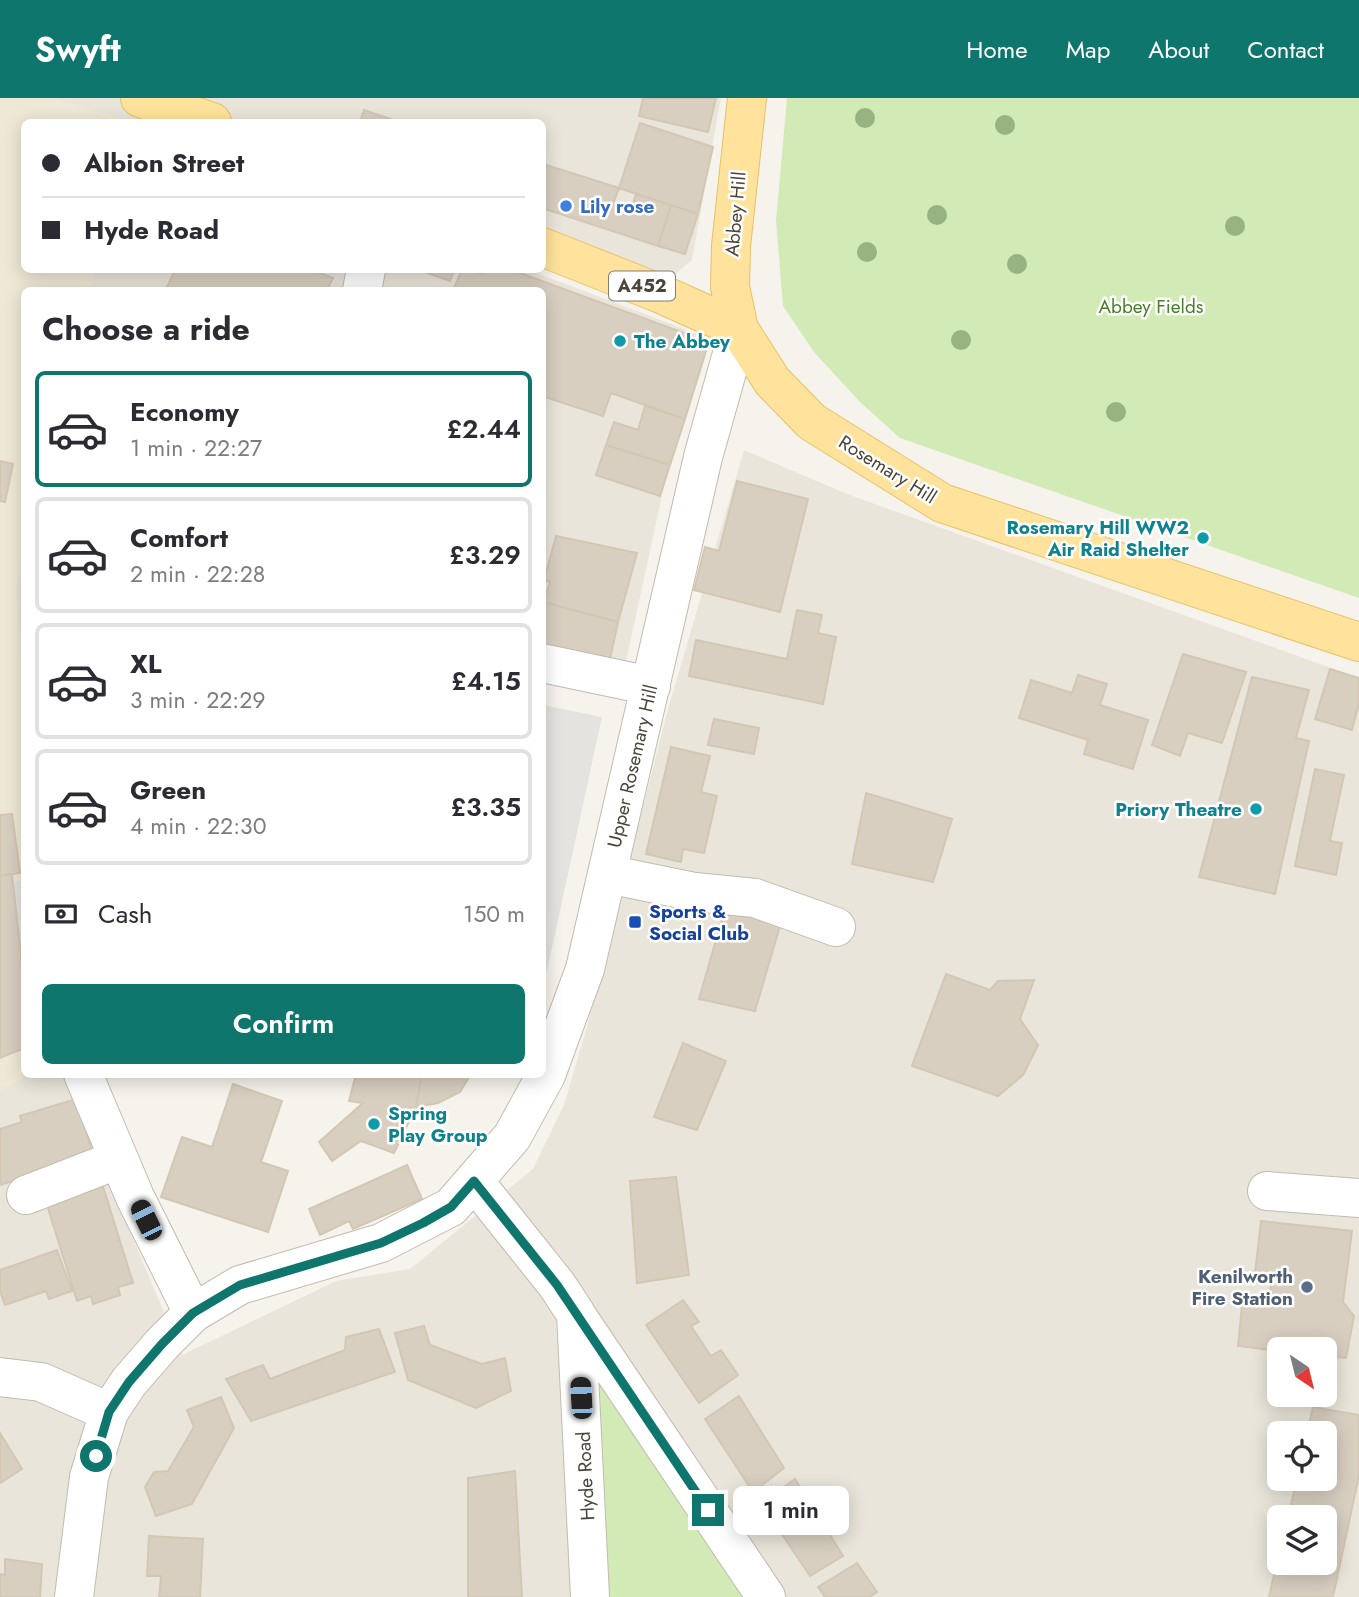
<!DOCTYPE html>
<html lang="en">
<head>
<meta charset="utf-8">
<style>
	:root { --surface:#fff; --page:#f2f2f3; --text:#2b2b33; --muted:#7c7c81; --line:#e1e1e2; --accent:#0f766e }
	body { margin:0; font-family:Jost,sans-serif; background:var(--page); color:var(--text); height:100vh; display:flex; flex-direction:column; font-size:26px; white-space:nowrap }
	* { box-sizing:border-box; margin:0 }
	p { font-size:23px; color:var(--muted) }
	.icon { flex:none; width:38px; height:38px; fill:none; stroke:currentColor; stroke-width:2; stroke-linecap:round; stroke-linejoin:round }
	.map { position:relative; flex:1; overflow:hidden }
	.drawer { position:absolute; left:21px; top:189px; width:525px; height:791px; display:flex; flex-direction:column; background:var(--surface); border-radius:10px; box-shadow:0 4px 18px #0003 }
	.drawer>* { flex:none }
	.top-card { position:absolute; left:21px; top:21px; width:525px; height:154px; border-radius:10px; box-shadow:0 4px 18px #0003; display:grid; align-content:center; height:154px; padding:0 21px; background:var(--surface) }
	.needle { width:46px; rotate:145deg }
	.controls { position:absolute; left:1267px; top:1239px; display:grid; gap:14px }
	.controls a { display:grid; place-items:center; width:70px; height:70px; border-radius:10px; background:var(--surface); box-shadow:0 4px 18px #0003; font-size:35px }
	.end { position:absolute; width:32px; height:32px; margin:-16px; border:9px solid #0f766e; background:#fff; box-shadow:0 0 0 4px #fff }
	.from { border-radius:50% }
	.bubble { position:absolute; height:49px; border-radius:10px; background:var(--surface); box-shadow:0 4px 18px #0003; font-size:23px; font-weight:600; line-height:49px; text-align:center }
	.car { position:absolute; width:21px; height:42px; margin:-21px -10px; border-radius:9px; box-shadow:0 0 5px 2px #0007; background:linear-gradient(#222 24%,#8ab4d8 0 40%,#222 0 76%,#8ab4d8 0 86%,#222 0) }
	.top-card b { display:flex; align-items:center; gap:24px; height:66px; font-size:26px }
	.top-card b+b { border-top:2px solid var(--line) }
	.top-card i { width:18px; height:18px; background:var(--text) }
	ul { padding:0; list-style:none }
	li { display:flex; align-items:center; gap:21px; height:116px; margin:0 14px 10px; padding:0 7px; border:4px solid var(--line); border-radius:10px }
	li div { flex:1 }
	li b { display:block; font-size:26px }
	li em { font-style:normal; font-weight:600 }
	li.on { border-color:var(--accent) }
	li>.icon { width:63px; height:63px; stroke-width:1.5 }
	h2 { padding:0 21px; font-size:32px; line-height:84px }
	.pay { display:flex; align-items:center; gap:18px; height:77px; padding:0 21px; font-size:26px }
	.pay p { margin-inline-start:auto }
	.button { display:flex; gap:14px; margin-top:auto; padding:14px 21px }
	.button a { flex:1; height:80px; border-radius:10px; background:var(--accent); color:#fff; font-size:28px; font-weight:600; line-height:80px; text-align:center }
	header { display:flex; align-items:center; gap:42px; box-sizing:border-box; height:98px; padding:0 35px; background:var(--accent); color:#fff }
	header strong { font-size:33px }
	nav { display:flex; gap:38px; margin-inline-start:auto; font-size:24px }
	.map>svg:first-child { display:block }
	.residential { fill:#eae5da; fill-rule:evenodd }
	.education { fill:#efe8d6 }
	.green { fill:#d2eab5 }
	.parking { fill:#e5e3e0 }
	.building { fill:#d8cfc1; stroke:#d3c7b4; stroke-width:2 }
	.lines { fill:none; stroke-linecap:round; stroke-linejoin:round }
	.minor-casing { stroke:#c2bbae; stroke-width:40 }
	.major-casing { stroke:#e6c16a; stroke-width:40 }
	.minor { stroke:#fff; stroke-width:38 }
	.major { stroke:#ffe39c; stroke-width:38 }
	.tree { fill:#97b381 }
	.route { stroke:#0f766e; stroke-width:9 }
	.shop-dot { fill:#3f7fe0; stroke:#fff; stroke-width:2.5 }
	.culture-dot { fill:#0f9aa8; stroke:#fff; stroke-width:2.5 }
	.transit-dot { fill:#1a4fb4; stroke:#fff; stroke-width:2.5 }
	.service-dot { fill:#5c6f8a; stroke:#fff; stroke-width:2.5 }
	.labels { text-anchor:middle; stroke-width:5; stroke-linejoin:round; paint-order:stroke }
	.shield { fill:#fff; stroke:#817c74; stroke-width:2 }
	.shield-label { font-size:18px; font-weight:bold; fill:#4b4439 }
	.shop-label { font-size:19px; font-weight:bold; fill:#366cbe; stroke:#fff; text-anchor:start }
	.street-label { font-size:19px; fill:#4b4439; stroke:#fff }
	.park-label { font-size:19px; fill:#4a7f2a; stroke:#fff }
	.culture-label { font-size:19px; font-weight:bold; fill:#0d838f; stroke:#fff; text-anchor:start }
	.transit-label { font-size:19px; font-weight:bold; fill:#164399; stroke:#fff; text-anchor:start }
	.service-label { font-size:19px; font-weight:bold; fill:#4e5e75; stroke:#fff; text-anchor:end }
</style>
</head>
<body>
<header>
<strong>Swyft</strong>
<nav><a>Home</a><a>Map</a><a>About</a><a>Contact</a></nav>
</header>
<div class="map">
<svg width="1359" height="1499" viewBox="0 0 1359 1499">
	<rect width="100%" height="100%" fill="#f6f3ec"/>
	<path class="residential" d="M0,0h721l-29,162 -29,24 -120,-49 -1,-113h-518v148h505l168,64 -72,332 -82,-18 -1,-358h-518v784l40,1 118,280 154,-74 74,-12 123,-100 31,-64 22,-75 82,-321 76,-259 103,44 512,184v919h-1359zM1279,1251h46v46h-46zM1279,1335h46v46h-46zM1279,1419h46v46h-46z"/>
	<path class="education" d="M0,0h53l79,24h-108v148h72l-5,20h-67v265l-8,33 8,103v383l3,1 -27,16z"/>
	<path class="green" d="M787,0h572v500l-459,-160 -40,-36 -46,-50 -31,-46 -7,-85z
		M598,1270l151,229h-144z"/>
	<path class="parking" d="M543,607l59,12 -55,254 -4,7z
		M13,783h11v102l-1,-13z"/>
	<path class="building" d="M643,0h73l-8,34 -69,-16z
		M364,12l32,11v1h-36z
		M640,25l73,24 -15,67 -79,-26z
		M543,66l76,24 -6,16 18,6 5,-16 35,11 -13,41 -116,-38z
		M671,107l27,9 -13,40 -27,-8z
		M175,172h137l21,8 -6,12h-157l-4,-1z
		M419,172h35l-4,11z
		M462,172h9l11,4 2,-4h28l180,66 13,10 1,5 -21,68 -74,-26 -8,23 -61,-20v-106h-89z
		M645,308l40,13 -15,46 -64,-20 8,-23 24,8z
		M606,347l64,20 -10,31 -64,-21z
		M0,363l13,3 -8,38 -5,-1z
		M737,383l71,18 -28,113 -86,-22 11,-43 14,4z
		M556,438l81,17 -19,69 -75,-20 7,-20 -6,-2z
		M543,504l75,20 -8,37 -68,-15z
		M797,512l25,5 -4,18 18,4 -13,67 -134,-28 7,-36 91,19z
		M1183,556l63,18 -24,71 -34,-10 -8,23 -28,-11z
		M1330,571l29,9v26l-7,26 -37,-11z
		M1078,577l29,9 -7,21 48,15 -15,49 -49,-15 4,-14 -69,-22 12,-38 41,13z
		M1252,579l57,13 -13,48 13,3 -34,153 -76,-17z
		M714,621l45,9 -5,26 -46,-9z
		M671,649l39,9 -9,36 16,4 -13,57 -21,-4 -2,13 -35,-8z
		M1315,671l29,6 -14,66 12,2 -6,32 -41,-9z
		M866,695l86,26 -19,63 -81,-18z
		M12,716l8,59 -20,3v-61z
		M12,776l12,109v65l-24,10v-182z
		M725,811l55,17 -25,85 -56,-12z
		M946,876l44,16 8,-9 36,-1 -14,39 18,26 -15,30 -25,21 -86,-30z
		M683,945l43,18 -29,69 -43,-13z
		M356,976h66l-6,33 -22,46 -33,-12 -29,20 -13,-19 44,-39 -14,-2z
		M422,976h49l-11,18 -22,11 -22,4z
		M233,986l49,17 -21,61 27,9 -20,61 -107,-35 21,-60 30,10z
		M76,1001l57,184 -15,4 2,8 -27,9 -2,-8 -14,5 -40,-128 -37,12v-56l22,-7 -2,-6z
		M407,1067l15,34 -69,30 -4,-8 -29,14 -11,-26z
		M676,1079l13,98 -52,8 -7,-102z
		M1261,1123l91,10 -9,71 11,14 -8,42 -21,-2v-7l-46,2 -41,-5 4,-40 28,-15 1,-8 -17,-1z
		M57,1152l15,41 -23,8 -3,-8 -41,14 -5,-14v-21z
		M683,1202l16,22 -8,4 20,30 10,-6 17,25 -39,28 -53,-78z
		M424,1228l6,19 52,19 23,-6 6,33 -35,17 -68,-28 -13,-47z
		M379,1231l16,43 -144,49 -25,-42 37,-14 7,14 75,-29 1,-13z
		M739,1298l45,72 -31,24 -48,-73z
		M221,1299l13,31 -42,76 -36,12 -11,-29 9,-15 14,-1 26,-44 -7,-17z
		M1313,1309l46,8v60l-26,122h-64l10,-44v10h46v-46h-37l9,-38h28v-46h-18z
		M0,1335l22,36 -22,14z
		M515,1373l7,126h-54v-119z
		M795,1381l48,77 -33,20 -49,-73z
		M149,1438l54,3 -3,58h-41l2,-21h-14z
		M5,1461l37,5 -2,33h-40v-23l5,1z
		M857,1465l20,29 -7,5h-45l-7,-10z"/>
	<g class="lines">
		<g class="minor-casing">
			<path id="minor" d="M362,192l4,-20
				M542,565l109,23
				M607,776l88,18 60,6 81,29
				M83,976l52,123 58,116
				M474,1083l83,104 19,29 14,283
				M1267,1093l92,7
				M26,1097l93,-36
				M577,1218l189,281
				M0,1279l41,5 68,30
				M74,1499l15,-120 20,-65 20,-30 33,-38 31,-31 47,-28 141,-42 70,-36 61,-70 34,-62 39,-106 118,-512 36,-128"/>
		</g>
		<g class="major-casing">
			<path id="major" d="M140,0l72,24
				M747,0l-16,148 -1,41 9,42 33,52 40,41 130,81 417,139
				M542,149l119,47 78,35"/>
		</g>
		<use href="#minor" class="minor"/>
		<use href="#major" class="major"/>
	</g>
	<g class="tree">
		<circle cx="865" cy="20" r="10"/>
		<circle cx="1005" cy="27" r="10"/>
		<circle cx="937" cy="117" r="10"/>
		<circle cx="1235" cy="128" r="10"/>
		<circle cx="867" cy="154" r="10"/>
		<circle cx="1017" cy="166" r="10"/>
		<circle cx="961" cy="242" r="10"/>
		<circle cx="1116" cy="314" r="10"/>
	</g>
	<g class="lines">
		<path class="route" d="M96,1358l13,-44 20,-30 33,-38 31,-31 47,-28 141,-42 42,-20 28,-16 23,-26 83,104 151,225"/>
	</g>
	<circle class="shop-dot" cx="566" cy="108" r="7"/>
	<g class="culture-dot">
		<circle cx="620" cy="243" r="7"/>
		<circle cx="1203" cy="440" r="7"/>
		<circle cx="1256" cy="711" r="7"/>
		<circle cx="374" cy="1026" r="7"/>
	</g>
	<rect class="transit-dot" x="628" y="817" width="14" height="14" rx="3.5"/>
	<circle class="service-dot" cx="1307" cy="1189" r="7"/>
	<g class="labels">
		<rect class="shield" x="609" y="173.5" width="66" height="29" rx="5"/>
		<g class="shield-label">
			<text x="642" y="194">A452</text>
		</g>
		<g class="shop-label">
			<text x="580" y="115">Lily rose</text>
		</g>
		<g class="street-label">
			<text transform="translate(735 116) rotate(-85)" y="7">Abbey Hill</text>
			<text transform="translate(888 371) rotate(32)" y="7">Rosemary Hill</text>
			<text transform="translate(632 668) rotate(-77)" y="7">Upper Rosemary Hill</text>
			<text transform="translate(585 1378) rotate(-93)" y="7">Hyde Road</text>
		</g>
		<g class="park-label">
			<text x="1151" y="215">Abbey Fields</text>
		</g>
		<g class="culture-label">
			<text x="634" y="250">The Abbey</text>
			<text x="1189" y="436" text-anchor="end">Rosemary Hill WW2<tspan x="1189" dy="22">Air Raid Shelter</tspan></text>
			<text x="1242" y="718" text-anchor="end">Priory Theatre</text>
			<text x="388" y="1022">Spring<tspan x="388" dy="22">Play Group</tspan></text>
		</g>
		<g class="transit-label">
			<text x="649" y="820">Sports &amp;<tspan x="649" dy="22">Social Club</tspan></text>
		</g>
		<g class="service-label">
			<text x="1293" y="1185">Kenilworth<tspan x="1293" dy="22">Fire Station</tspan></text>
		</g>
	</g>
</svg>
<div class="controls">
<a><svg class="needle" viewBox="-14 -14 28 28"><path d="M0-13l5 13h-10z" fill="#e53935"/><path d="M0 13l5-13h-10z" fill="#7c7c81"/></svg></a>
<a><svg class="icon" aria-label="locate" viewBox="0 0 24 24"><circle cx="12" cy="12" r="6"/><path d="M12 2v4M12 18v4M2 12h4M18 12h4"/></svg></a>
<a><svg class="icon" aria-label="layers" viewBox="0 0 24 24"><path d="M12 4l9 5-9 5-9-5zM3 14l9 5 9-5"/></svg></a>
</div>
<i class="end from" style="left:96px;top:1358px"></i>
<i class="end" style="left:708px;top:1412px"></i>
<div class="bubble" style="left:733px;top:1388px;width:116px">1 min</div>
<i class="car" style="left:146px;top:1122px;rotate:334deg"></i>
<i class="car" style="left:581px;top:1300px;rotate:357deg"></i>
<div class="top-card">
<b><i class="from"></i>Albion Street</b>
<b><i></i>Hyde Road</b>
</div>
<section class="drawer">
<h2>Choose a ride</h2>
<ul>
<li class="on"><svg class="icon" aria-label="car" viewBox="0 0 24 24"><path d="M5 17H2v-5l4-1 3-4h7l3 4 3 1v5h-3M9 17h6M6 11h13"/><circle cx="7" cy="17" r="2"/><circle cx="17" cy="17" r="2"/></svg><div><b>Economy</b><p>1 min · 22:27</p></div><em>£2.44</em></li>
<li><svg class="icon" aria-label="car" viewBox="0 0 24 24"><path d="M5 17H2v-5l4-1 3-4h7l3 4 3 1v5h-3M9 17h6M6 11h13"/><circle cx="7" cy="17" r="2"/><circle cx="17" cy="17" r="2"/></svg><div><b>Comfort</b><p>2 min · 22:28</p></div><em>£3.29</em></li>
<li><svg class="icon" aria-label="car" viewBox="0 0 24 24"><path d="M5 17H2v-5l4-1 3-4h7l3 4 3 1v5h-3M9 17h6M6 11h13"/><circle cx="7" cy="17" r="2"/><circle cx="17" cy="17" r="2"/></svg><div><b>XL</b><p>3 min · 22:29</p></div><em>£4.15</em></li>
<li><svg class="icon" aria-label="car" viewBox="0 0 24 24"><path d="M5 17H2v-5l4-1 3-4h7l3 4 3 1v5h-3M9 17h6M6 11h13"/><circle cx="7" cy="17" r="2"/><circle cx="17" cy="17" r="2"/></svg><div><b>Green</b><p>4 min · 22:30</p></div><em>£3.35</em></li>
</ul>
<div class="pay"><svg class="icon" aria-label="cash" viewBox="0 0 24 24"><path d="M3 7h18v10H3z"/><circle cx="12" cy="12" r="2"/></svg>Cash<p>150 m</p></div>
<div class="button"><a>Confirm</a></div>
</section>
</div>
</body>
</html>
